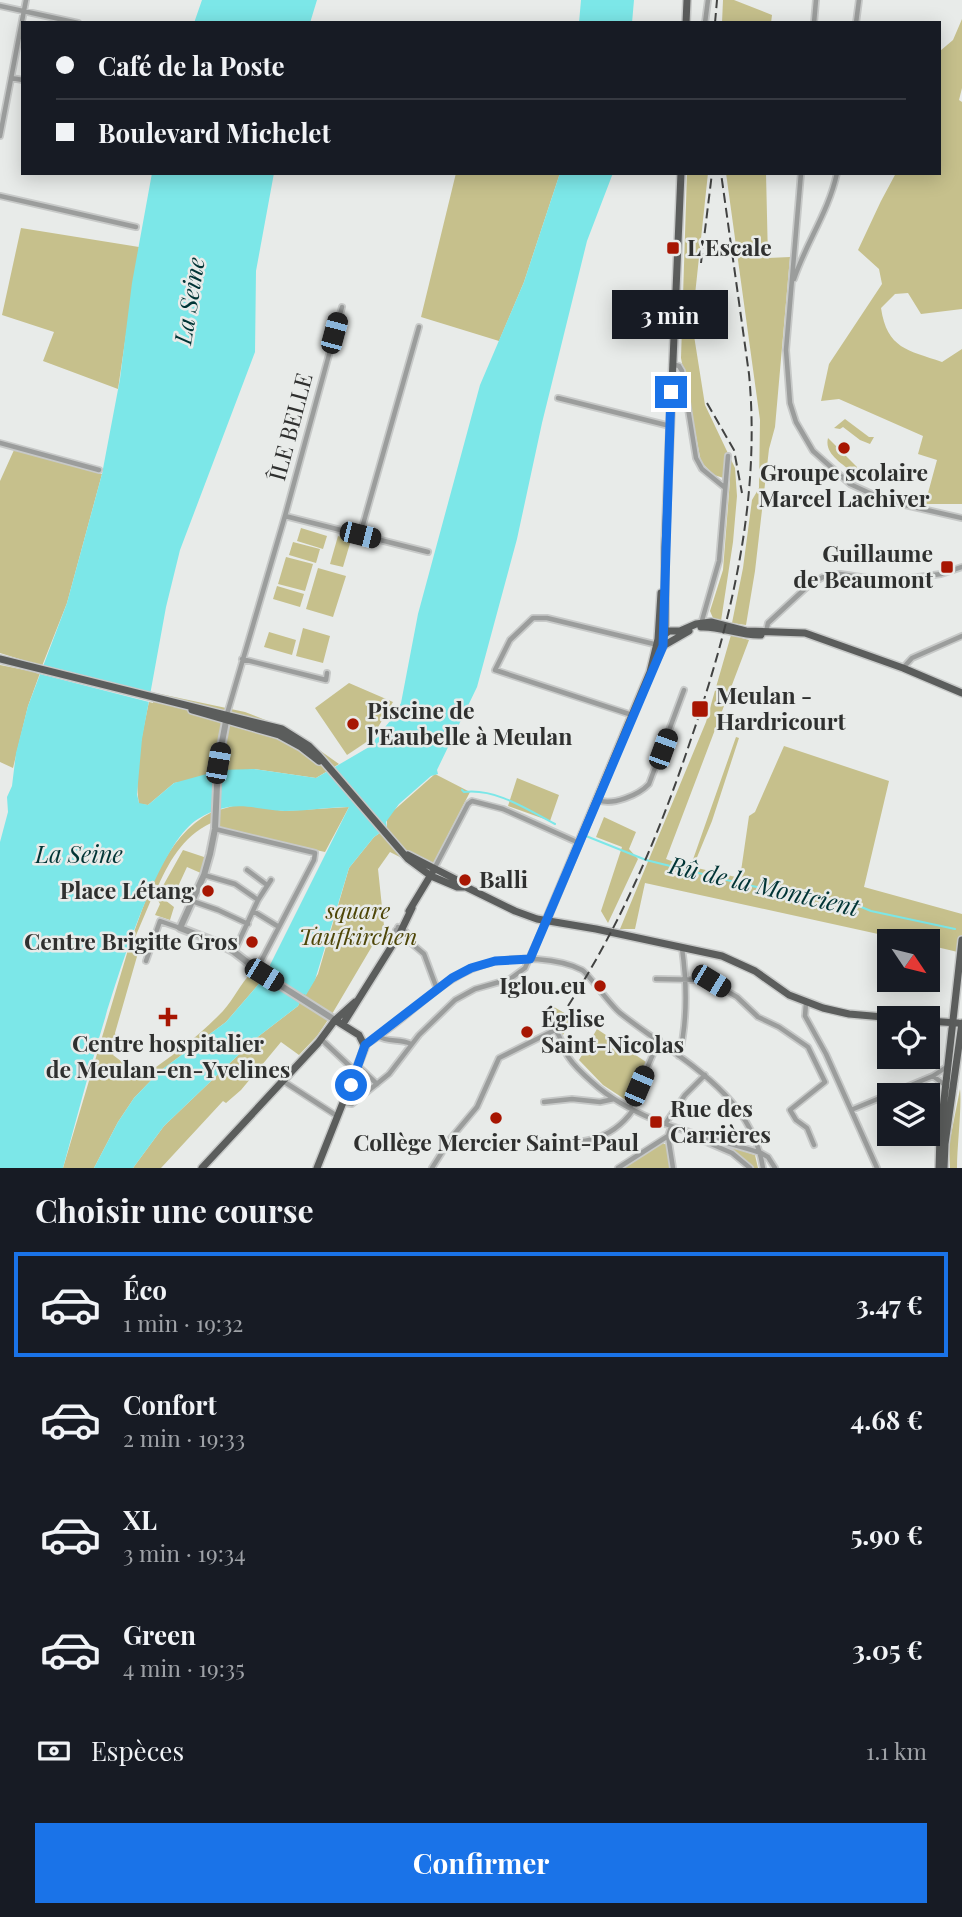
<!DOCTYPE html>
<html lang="fr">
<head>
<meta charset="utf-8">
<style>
	:root { --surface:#171b24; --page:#20242c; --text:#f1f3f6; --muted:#9ea1a6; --line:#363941; --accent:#1a73e8 }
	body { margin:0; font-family:"Playfair Display",serif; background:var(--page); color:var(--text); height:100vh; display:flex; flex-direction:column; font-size:26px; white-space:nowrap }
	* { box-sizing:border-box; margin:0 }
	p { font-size:23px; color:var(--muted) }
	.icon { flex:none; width:38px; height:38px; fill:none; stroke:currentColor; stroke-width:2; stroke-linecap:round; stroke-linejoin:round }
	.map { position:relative; height:1168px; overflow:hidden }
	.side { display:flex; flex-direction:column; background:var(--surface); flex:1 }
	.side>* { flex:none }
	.top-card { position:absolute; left:21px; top:21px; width:920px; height:154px; border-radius:0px; box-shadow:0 4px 18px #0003; display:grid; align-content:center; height:154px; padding:0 35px; background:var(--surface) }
	.needle { width:46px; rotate:125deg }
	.controls { position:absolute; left:877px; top:929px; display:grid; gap:14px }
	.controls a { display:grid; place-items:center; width:63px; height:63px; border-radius:0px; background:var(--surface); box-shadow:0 4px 18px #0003; font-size:35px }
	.end { position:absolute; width:32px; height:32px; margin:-16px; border:9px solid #1a73e8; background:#fff; box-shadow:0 0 0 4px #fff }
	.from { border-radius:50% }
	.bubble { position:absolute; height:49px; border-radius:0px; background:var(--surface); box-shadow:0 4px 18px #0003; font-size:23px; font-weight:700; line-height:49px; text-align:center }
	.car { position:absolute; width:21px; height:42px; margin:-21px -10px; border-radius:9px; box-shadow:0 0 5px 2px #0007; background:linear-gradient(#222 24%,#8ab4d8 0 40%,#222 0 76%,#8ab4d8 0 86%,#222 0) }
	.top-card b { display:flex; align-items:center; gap:24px; height:66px; font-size:26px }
	.top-card b+b { border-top:2px solid var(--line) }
	.top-card i { width:18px; height:18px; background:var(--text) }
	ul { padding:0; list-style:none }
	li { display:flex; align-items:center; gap:21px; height:105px; margin:0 14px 10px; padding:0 21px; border:4px solid transparent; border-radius:0px }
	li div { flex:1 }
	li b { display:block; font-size:26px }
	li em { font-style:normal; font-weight:700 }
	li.selected { border-color:var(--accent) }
	li>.icon { width:63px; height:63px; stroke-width:1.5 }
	h2 { padding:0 35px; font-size:32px; line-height:84px }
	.pay { display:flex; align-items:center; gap:18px; height:77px; padding:0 35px; font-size:26px }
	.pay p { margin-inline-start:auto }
	.cta { display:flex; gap:14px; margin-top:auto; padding:14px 35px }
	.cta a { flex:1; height:80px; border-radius:0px; background:var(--accent); color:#fff; font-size:28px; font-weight:700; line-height:80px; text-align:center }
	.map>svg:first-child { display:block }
	.green { fill:#c6c08c }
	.water { fill:#7ce7e8 }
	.pier { fill:#e8ebe9 }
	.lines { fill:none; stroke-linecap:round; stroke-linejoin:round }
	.stream { stroke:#7ce7e8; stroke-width:2 }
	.minor-casing { stroke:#c7c9c8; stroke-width:8 }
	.tertiary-casing { stroke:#c7c9c8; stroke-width:10 }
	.primary-casing { stroke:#c7c9c8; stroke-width:10 }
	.minor { stroke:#9b9d9c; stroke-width:4.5 }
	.tertiary { stroke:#9b9d9c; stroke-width:6 }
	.primary { stroke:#5b5d5c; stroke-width:7 }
	.rail { stroke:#424342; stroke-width:2; stroke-dasharray:10 5; stroke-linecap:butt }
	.route { stroke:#1a73e8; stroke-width:9 }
	.poi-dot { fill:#a71602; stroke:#e8ebe9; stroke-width:2.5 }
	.labels { text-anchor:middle; stroke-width:5; stroke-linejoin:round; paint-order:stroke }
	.poi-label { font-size:23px; font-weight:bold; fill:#2f302f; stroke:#e8ebe9; text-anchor:start }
	.street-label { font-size:23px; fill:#2f302f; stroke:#e8ebe9 }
	.park-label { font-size:23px; font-style:italic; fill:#4e4608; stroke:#e8ebe9 }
	.water-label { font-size:24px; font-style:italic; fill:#003435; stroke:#e8ebe9 }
</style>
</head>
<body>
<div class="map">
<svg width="962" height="1168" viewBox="0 0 962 1168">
	<rect width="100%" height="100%" fill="#e8ebe9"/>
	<path class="green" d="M723,0h11l38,15 -1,8h-49z
		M962,19v69l-3,12 3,2v207l-41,5 -13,-21 -13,1 -14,14c6,41 27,42 61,54l20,-13v155h-37l12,-44 -19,-6 5,-18 -84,-37 -18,2 8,-37 53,-80 -3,-15 -21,-19 23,-49 15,-28h44v-122l13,-11z
		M456,173h104l-36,109 -25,59 -78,-24z
		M687,173h21l-16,150 13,82 30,63 2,28 -4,46 -12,79 -8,-3 -3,-7 13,-41 7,-90 -16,-5 -13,-13 -20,-104z
		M726,173h40l2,85 22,-1 -15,170 -6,22 -14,122 -9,54 -14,-2 11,-55 9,-68 7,-12 1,-68z
		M21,228l118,19 -21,142 -75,-28 11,-29 -52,-17z
		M845,419l24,18h5l-4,7 -10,-4 -17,-13 -3,2 -6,-1z
		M828,438l29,29 -4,6c-11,-10 -29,-19 -25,-35z
		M14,450l88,24 -35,129 -25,63 -42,-13v-172z
		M301,528l26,8 -4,13 -26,-8z
		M338,536l13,4 -8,27 -13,-3z
		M293,542l27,7 -4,14 -27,-8z
		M286,557l27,7 -8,27 -27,-7z
		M318,568l28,8 -13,41 -27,-8z
		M277,586l27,8 -4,13 -27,-8z
		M303,628l27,8 -7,27 -27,-7z
		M269,632l27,8 -4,15 -28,-8z
		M731,635l18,5 -83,219 24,9 46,-131 3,1 -27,83 -19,46 47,11 9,-62 6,-4 29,-66 105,35 -25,106 98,27v39l-34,-8v-3l-18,-1 -265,-58 -10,46h-15l86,-207z
		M0,665l40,8 -12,33 -15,62 -13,-6z
		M349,683l44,19 -22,37 -24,16 -32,-47z
		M151,692l94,20 46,18 48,34 -23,14 -62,-9 -80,14 -26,22 -9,-1c-6,-36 5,-77 12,-112z
		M435,774l35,18 -41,80 -39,-20 -12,17 6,57 -52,88 -15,22 -18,19 -18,-13 -40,48 -15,13 -3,-2 -62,67h-28l31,-42 91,-87 43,-33 6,-13 2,1 12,-20 31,-106 25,-31 13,-9v-10l5,-6z
		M517,778l42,17 -9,26 -42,-15z
		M240,804l44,7 65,-4 -24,45 -104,-23 -3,-6 1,-13z
		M212,812l-1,11c-29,14 -43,40 -55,68l3,2 24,-43 24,8 -4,16 -16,-7 -12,26 -6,-3 -4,10 9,7 -4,13 -15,-5 5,-11 -6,-11 -23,54 -2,-1c18,-48 34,-109 83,-134z
		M604,817l32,15 -7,17 9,10 -30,64 -7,-12 21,-64 -26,-10z
		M128,950l10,3 -23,80 3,14 -5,8 29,22c30,-21 55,-39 81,-66 11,-12 17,-27 29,-39l11,7 -37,43 -66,49 -26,27 -16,24 -24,46h-31z
		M554,1007l19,11 -10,17 -5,-4 -6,-13 -3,2 -3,-3z
		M597,1029l49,33 -17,40 -26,-17 -24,-25z
		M960,1089c2,18 -3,57 -3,79h-7l-1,-23z
		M694,1135l61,20 3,13h-5c-15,-19 -38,-25 -59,-33z
		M662,1143l6,2 3,23h-50z"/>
	<path class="water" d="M202,0h115l-7,23h-116z
		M581,0h53l-2,23h-53z
		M152,173h122l-18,98 -1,81 -75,198 -14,57 -24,132 -5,55 2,9 9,2 26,-22 47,-13 33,-1 62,9 53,-31 25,-31 7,-13 17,-89 62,-229 44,-103 36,-109h53l-26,68 -45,182 -25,116 -40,148 -40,83 1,4 -7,2 -32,28 -13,18 1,6 -13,9 -25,31 -34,112 -9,15 -2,-1 -6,12 -43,33 -91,87 -31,42h-39l24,-46 16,-24 26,-27 66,-49 37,-43 86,-172c-21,0 -42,4 -64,4 -35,-2 -52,-13 -87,8 -56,34 -115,279 -135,349h-63v-326l8,-30 -1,-15 5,-11 4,-33 12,-47 39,-103 35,-129 18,-95 12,-96z"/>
	<path class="pier" d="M39,664l116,29 -2,10 -117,-30z"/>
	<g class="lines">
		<path class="stream" d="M462,790l2,2c32,-4 64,18 91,32
			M586,836l60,24 101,25 91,18 16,1 17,7 84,18"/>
		<g class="minor-casing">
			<path id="minor" d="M0,6l78,17
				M705,23l3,-23
				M814,23l2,-23
				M856,23l3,-23
				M11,78l12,2
				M0,136l26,-136
				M801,173l-15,177 4,53 6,19 17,29 37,33 37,17 75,17
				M0,196l136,31
				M794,279c12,-36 35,-68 43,-106
				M672,364l7,2 3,5 14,87 6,11 22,18
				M558,398l112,28
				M0,443l99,27
				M285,516l143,36
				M360,535l59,-208
				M701,624l18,-63 9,-105
				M766,632l2,-9 41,-38 14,-8 17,-3 48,7 53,-7 21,-7
				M242,659l84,21 1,-7
				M903,668l9,-10 50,-22
				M227,714l58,-198 57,-209
				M632,715l-137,-45 15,-30 23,-22h14l111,27
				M598,800c14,6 41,-5 51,-16l35,-94
				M215,829l100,24 -1,7 -57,109
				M434,869l34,-65 4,-3 31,8 76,34
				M247,870l20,15
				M204,875l31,9 23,16
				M192,901l26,9 30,14
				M253,911l26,16
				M398,927l8,5 8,11
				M396,930l28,24 13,35
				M234,952l24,-52 13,-20
				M146,961l14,-40 20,7
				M656,979l51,1 30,17 21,20 21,10 29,20 17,35 -35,28 6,10 11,8 7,17
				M806,1003l-1,13 21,38 51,114
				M378,1036c10,7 22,2 33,8
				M322,1040l34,32
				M365,1045c45,-25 75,-71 128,-83 24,-6 66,-4 89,8 6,3 27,34 38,43 55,44 131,78 143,155
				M679,1056c9,-36 8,-72 3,-108
				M359,1067l18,17
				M933,1076l12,9
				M283,1081l54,35
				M544,1102l28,-3 28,3 14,-3
				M344,1103l8,1 37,-30 30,-39 36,-35 20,-11 35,-10 15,-11 21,-47
				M630,1108l29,-68
				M851,1110l82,-34 15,-10
				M665,1124l20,-29 20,-20
				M671,1127l-3,9 5,32
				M688,1134l44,19 18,15
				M540,1141c37,4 70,2 93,-31
				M432,1168l19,-30 26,-31 22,-49 56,-28c7,7 8,20 14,28 6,9 15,17 23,24 46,42 112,53 169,71l7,4 7,11
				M618,1168l50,-32"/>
		</g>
		<g class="tertiary-casing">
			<path id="tertiary" d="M227,716l-9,47 -3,66 -5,25 -6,21 -24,53 36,14 18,10 30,23 71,45"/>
		</g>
		<g class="primary-casing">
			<path id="primary" d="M686,23l1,-23
				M701,627c20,-1 39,9 60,8
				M664,635l5,-4h11l16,-7 15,-2 35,9 59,2 98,35 59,25
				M663,646l26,-15
				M0,659l282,70 27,17 10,10 89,103 23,17 26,11h9
				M650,672l13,-26 2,-19v-79l16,-375
				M192,710l87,25 22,12 18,14
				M408,855l51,26 7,6 49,24 22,8 59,10 126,27 33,15 34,24 34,13 26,6 46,4
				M409,911l23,-38
				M546,921l104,-249 8,-33 3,-46
				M928,1021l30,2
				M343,1024l57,-91 12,-25
				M202,1168l116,-125 17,-23 20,-18
				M317,1168l48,-121 -6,-12 -24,-15
				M939,1168l1,-32 22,-196
				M944,1168l1,-24 17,-121"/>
		</g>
		<use href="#minor" class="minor"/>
		<use href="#tertiary" class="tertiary"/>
		<use href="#primary" class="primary"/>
		<path class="rail" d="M715,23l2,-23
			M701,263l11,-90
			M707,403l27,47 8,43
			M568,1006c53,-82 91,-171 122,-264 41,-119 71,-241 59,-368l-28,-201"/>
	</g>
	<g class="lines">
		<path class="route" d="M351,1085l14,-40 87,-67 19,-10 24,-7 35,-2 133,-313 8,-254"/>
	</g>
	<g class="poi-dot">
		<rect x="666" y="241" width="14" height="14" rx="3.5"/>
		<circle cx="844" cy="448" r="7"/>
		<rect x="940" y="560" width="14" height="14" rx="3.5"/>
		<rect x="691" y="700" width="18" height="18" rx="3.5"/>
		<circle cx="353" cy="724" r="7"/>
		<circle cx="465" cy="880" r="7"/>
		<circle cx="208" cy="891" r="7"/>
		<circle cx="252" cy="942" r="7"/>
		<circle cx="600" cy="986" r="7"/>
		<path d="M164.5 1006.5h7v7h7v7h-7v7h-7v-7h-7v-7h7z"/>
		<circle cx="527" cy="1032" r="7"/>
		<circle cx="496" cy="1118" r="7"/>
		<rect x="649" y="1115" width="14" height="14" rx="3.5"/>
	</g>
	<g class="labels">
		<g class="poi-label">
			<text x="687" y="256">L'Escale</text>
			<text x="844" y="481" text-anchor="middle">Groupe scolaire<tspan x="844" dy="26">Marcel Lachiver</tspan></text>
			<text x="933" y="562" text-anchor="end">Guillaume<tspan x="933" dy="26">de Beaumont</tspan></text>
			<text x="716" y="704">Meulan -<tspan x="716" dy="26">Hardricourt</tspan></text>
			<text x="367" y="719">Piscine de<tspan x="367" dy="26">l'Eaubelle à Meulan</tspan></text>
			<text x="479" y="888">Balli</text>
			<text x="194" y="899" text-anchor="end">Place Létang</text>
			<text x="238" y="950" text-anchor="end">Centre Brigitte Gros</text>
			<text x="586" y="994" text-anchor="end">Iglou.eu</text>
			<text x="541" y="1027">Église<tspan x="541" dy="26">Saint-Nicolas</tspan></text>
			<text x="168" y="1052" text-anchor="middle">Centre hospitalier<tspan x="168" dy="26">de Meulan-en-Yvelines</tspan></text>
			<text x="670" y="1117">Rue des<tspan x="670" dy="26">Carrières</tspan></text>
			<text x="496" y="1151" text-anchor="middle">Collège Mercier Saint-Paul</text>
		</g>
		<g class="street-label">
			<text transform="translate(291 427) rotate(-75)" y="8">ÎLE BELLE</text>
		</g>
		<g class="park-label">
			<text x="358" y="919">square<tspan x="358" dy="26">Taufkirchen</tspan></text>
		</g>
		<g class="water-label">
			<text transform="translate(190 301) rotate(-81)" y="8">La Seine</text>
			<text x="79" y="863">La Seine</text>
			<text transform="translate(764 887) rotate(13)" y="8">Rû de la Montcient</text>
		</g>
	</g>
</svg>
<div class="controls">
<a><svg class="needle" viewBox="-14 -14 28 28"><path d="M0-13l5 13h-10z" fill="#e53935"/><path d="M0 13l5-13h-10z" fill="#9ea1a6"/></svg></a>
<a><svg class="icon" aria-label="locate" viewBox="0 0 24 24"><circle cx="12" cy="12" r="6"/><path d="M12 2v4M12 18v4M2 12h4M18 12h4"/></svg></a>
<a><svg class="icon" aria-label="layers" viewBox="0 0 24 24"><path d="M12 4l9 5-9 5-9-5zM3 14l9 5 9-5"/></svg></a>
</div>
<i class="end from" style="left:351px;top:1085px"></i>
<i class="end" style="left:671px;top:392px"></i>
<div class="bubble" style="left:612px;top:290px;width:116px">3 min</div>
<i class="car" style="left:334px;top:333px;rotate:15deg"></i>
<i class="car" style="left:360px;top:535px;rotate:104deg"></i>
<i class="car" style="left:663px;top:749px;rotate:20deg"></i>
<i class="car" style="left:218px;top:763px;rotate:10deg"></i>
<i class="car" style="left:264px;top:975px;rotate:122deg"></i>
<i class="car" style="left:711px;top:981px;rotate:121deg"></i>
<i class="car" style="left:639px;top:1086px;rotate:23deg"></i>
<div class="top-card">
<b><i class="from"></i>Café de la Poste</b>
<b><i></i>Boulevard Michelet</b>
</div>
</div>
<section class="side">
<h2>Choisir une course</h2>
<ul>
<li class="selected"><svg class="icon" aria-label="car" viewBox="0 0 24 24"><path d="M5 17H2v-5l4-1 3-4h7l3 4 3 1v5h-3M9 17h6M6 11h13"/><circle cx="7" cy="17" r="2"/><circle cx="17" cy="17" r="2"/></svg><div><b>Éco</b><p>1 min · 19:32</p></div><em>3.47 €</em></li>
<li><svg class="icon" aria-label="car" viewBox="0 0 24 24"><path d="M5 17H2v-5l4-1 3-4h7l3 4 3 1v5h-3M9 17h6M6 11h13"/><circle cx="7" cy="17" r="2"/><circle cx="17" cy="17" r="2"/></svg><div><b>Confort</b><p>2 min · 19:33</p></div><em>4.68 €</em></li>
<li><svg class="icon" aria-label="car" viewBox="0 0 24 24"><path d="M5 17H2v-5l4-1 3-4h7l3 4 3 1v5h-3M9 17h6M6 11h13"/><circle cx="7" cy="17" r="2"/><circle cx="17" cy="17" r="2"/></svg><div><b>XL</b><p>3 min · 19:34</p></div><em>5.90 €</em></li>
<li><svg class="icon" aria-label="car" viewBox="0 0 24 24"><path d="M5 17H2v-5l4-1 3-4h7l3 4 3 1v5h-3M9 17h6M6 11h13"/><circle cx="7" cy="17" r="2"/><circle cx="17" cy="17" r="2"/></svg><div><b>Green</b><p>4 min · 19:35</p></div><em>3.05 €</em></li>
</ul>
<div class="pay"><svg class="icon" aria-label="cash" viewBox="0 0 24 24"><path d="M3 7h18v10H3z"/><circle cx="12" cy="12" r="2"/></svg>Espèces<p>1.1 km</p></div>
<div class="cta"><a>Confirmer</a></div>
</section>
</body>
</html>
